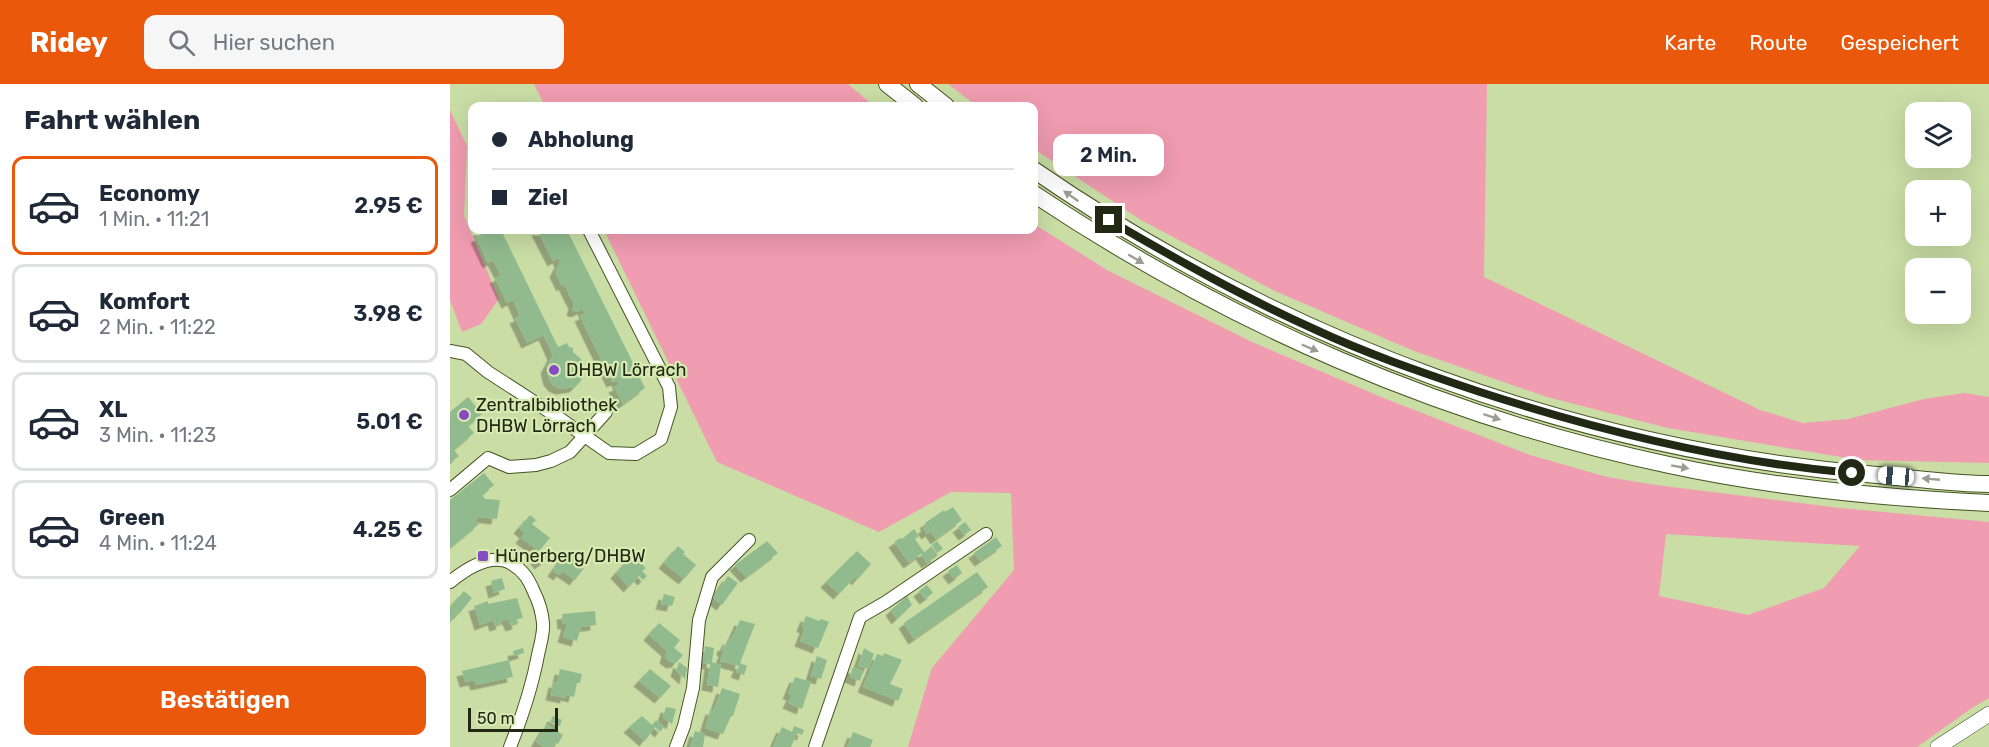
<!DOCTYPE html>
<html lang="de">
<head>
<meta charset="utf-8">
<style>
	:root { --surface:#fff; --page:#f6f6f7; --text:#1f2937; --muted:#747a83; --line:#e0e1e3; --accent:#ea580c }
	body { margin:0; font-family:Rubik,sans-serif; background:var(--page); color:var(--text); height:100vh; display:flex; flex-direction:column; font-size:22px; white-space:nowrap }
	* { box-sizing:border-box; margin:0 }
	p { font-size:20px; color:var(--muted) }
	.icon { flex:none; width:33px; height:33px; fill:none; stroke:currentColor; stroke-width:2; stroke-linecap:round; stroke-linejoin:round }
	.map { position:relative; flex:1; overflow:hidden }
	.side { display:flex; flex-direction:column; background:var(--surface); width:450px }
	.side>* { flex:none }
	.top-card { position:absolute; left:18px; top:18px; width:570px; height:132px; border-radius:12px; box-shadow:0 6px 24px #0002; display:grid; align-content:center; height:132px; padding:0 24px; background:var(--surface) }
	.buttons { position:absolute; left:1455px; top:18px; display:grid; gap:12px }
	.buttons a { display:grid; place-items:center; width:66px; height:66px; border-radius:12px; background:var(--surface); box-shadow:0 6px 24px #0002; font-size:30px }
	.scale { position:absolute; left:18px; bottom:15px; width:90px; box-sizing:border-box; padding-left:6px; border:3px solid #222813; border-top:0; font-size:16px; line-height:21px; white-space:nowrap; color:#222813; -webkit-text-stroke:4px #d6eab2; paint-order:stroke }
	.end { position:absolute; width:27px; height:27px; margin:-14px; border:8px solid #222813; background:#fff; box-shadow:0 0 0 3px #fff }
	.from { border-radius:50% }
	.bubble { position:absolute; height:42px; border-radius:12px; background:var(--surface); box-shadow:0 6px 24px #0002; font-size:20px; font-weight:600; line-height:42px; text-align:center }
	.car { position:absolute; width:18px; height:36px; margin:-18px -9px; border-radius:8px; box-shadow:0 0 4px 2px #0007; background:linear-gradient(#fff 24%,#345 0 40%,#fff 0 76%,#345 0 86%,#fff 0) }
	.top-card b { display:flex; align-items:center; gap:21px; height:57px; font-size:22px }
	.top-card b+b { border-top:2px solid var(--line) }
	.top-card i { width:15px; height:15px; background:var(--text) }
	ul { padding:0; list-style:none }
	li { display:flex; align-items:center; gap:18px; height:99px; margin:0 12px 9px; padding:0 12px; border:3px solid var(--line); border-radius:12px }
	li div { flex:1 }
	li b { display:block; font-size:22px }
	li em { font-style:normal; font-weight:600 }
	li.selected { border-color:var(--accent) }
	li>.icon { width:54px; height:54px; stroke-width:1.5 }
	h2 { padding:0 24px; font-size:27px; line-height:72px }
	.button { display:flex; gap:12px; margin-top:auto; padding:12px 24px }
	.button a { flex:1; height:69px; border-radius:12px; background:var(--accent); color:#fff; font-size:24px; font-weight:600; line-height:69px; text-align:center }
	header { display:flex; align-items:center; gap:36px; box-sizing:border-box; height:84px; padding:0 30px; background:var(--accent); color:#fff }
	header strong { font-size:28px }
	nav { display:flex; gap:33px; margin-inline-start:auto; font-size:21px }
	.search { width:420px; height:54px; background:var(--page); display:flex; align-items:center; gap:15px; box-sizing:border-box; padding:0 21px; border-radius:12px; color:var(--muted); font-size:22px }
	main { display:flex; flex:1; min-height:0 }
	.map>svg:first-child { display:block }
	.green { fill:#f09cb1; fill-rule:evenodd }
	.building { fill:#91bb8f; filter:url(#shadow) }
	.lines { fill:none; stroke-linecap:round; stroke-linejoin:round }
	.minor-casing { stroke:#455422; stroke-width:14 }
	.major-casing { stroke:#455422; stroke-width:16 }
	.highway-casing { stroke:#455422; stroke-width:18 }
	.minor { stroke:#fff; stroke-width:12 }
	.major { stroke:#fff; stroke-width:15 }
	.highway { stroke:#fff; stroke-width:16 }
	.oneway { fill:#9c9e95 }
	.route { stroke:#222813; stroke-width:8 }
	.poi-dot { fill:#854bc1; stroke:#d6eab2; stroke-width:2 }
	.labels { text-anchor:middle; stroke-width:4.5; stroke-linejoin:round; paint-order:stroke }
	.poi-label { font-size:18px; fill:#222813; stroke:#d6eab2; text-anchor:start }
</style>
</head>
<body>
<header>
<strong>Ridey</strong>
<div class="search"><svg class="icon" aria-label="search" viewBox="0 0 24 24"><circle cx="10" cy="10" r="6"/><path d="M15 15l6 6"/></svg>Hier suchen</div>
<nav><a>Karte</a><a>Route</a><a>Gespeichert</a></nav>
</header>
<main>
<section class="side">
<h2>Fahrt wählen</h2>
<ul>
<li class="selected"><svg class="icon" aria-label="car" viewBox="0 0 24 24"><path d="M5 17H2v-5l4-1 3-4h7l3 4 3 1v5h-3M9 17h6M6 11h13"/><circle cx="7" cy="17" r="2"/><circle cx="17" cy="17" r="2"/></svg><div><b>Economy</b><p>1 Min. · 11:21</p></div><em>2.95 €</em></li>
<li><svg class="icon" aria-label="car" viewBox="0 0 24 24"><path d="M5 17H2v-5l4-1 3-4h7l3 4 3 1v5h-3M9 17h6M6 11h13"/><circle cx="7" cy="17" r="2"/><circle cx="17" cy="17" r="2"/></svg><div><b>Komfort</b><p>2 Min. · 11:22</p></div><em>3.98 €</em></li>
<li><svg class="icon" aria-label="car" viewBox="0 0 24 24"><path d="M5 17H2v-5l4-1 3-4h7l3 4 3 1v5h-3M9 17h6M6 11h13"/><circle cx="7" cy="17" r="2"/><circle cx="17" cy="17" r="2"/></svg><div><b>XL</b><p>3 Min. · 11:23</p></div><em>5.01 €</em></li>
<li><svg class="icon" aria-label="car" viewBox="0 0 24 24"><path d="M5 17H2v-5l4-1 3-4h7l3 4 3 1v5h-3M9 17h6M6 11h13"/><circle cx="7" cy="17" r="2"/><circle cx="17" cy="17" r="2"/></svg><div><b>Green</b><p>4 Min. · 11:24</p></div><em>4.25 €</em></li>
</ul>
<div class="button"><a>Bestätigen</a></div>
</section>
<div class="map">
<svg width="1539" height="663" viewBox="0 0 1539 663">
	<defs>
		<filter id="shadow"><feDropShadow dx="-5.5" dy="5.5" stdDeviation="0" flood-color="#0004"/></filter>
	</defs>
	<rect width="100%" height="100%" fill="#c9dda5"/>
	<path class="green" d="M84,0h314l26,22h-329z
		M498,0h539l-3,193 276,133 43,13 45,-4 76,-20 41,-6 24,4v66l-130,-3 -191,-32 -121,-31 -133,-46 -139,-60 -134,-71 -107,-71v-43h-57z
		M0,26l17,36 -3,70 35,83 -18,25 -19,8 -12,-32z
		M584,140l73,46 145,72 134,57 144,56 77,22 49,8 184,23 149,14v176l-17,10 -55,39h-1009l24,-79 82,-98 -3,-77 -60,-1 -72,40 -162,-70 -113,-232h430zM1216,450l194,12 -36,42 -76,27 -89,-19z"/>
	<path class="building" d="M28,146h23l57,117 9,-4 2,4 4,1v4l8,7 3,7v8l-3,7 -6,6 -14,2 -7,-3 -5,-6 -3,-12 7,-13 -9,-20 -17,8 -12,-25 5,-2 -7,-16 -6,3 -12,-25 6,-3 -8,-15 -5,3 -12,-26 5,-2z
		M87,146h30l69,139 5,-2 4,3v3l-6,3 6,12 -22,16 -9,-17 5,-2 -2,-5 -5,2 -32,-66 5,-2 -2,-5 -7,3 -4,-2 2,-6 -10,-20 -2,2 -7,-14 5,-10 -2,-4 -5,3z
		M18,313l14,17 -14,12 6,7 -20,17 5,6 -9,7v-51z
		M34,389l10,12 -12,10 3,4 15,1 -3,19 -18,-2 -4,3 4,4 -29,24v-48z
		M503,423l9,13 -26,19 -5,-8 -4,3 -4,-6 4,-2 -2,-3 19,-13 1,2z
		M80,431l6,5 -4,4 18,14 -11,13 -18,-13 4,-5 -6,-5z
		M515,438l6,8 -7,5 -6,-8z
		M464,445l5,7 -4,3 9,13 7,-4 6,8 -10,7 -6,-9 -12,9 -15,-21 6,-4 2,1z
		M546,453l6,9 -22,15 -6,-8z
		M317,457l11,12 -32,24 -11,-12z
		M487,457l6,8 -6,4 -5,-8z
		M228,462l7,6 -2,2 13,11 -12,14 -20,-16z
		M407,467l14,13 -14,16 -2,-3 -16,17 -13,-12z
		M94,469l4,5 -8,6 -4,-5z
		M115,470l19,14 -9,12 -13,-9 -3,4 -6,-4z
		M182,471l14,13 -4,3 5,5 -4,4 -4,-4 -10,11 -13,-14z
		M507,481l5,8 -8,6 -6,-8z
		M527,488l11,15 -74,52 -10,-16z
		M278,492l10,7 -16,22 -9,-7z
		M52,494l3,11 -11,4 -3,-12z
		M477,501l6,8 -8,6 -6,-8z
		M14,507l8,7 -13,16 -9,-7z
		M214,510l11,3 -3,9 -11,-2z
		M457,512l5,9 -15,14 -6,-9z
		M67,514l6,20 -6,1 1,5 -7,2 -3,-7 -7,2 1,3 -7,2 -2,-6 -13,5 -6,-19 14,-5v3z
		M0,524l7,5 -7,10z
		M145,527l1,14 -15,2 -4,14 -14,-4 4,-13h-4l-1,-10z
		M356,532l13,5 2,-2 8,3 -11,26 -18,-7 5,-13 -3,-2z
		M290,536l15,4 -15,39 7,3 -3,9 -8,-3 3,-6 -19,-5 4,-10 -2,-1 1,-5 2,1 3,-7 3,1z
		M209,539l21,17 -6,8 9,7 -7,8 -2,-1 -2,1 -7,-5 2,-7 -18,-16z
		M255,562l9,2 -2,14 9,3 -3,22 -11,-2 3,-21 -7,-1z
		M73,564l1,5 -10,3 -1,-5z
		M414,564l10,6 -6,15 -10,-3z
		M434,569l18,7 -12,24 13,5 -5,12 -35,-14 14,-33 6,2z
		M367,572l10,4 -6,19 -10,-3z
		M59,576l4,17 -37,8 -2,-5 -9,2 -3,-11z
		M229,578l8,6 -2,11 -9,-8z
		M403,583l10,4 -3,10 -10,-4z
		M110,585l22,5 -2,9h-3l-3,14 -8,-2v3l-15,-3 3,-13 3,1z
		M200,585l21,17 -11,12 -21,-17z
		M345,593l16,5 -9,27 -14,-6 4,-8 -4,-1z
		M272,604l18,6 -7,22h-2l-8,18 -18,-6 6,-19 3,1z
		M216,623l10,2 -4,15 -9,-7z
		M103,632l9,4 -2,6 -10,-4z
		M192,632l10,9 4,-5 8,7 -4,5 -5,-5 -10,14 -16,-14z
		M97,640l16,11 -5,9 -3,-2 -3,5h-8l-8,-5z
		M344,642l10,4 -2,5 -5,-2 -6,14h-18l9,-20 10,5z
		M245,647l10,3 -2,13h-13z
		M403,648l20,8 -3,7h-23z"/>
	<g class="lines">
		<g class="minor-casing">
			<path id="minor" d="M0,267l16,3 22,18 71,46 50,35 27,1 25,-15 10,-32 -2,-20 -80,-157
				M0,406l38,-32 21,9 27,-2 15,-4 19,-9 36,-40
				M0,498c16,-13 42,-30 62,-18 12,7 17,16 22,28 5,10 8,20 9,31 1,10 -3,22 -5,32 -6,32 -16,62 -28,92
				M226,663l8,-21 9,-38 6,-68 13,-43 37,-37
				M365,663l45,-130 26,-15 100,-68"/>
		</g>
		<g class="major-casing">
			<path id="major" d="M1488,663l51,-33"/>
		</g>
		<g class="highway-casing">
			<path id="highway" d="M437,0l28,22
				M468,0l28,22
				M584,86c248,171 541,280 843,305 37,3 75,9 112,9
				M584,110c193,129 408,223 635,271 106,23 213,33 320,38"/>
		</g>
		<use href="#minor" class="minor"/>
		<use href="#major" class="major"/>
		<use href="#highway" class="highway"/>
	</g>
	<defs><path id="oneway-solid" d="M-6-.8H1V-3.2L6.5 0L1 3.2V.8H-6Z" transform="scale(1.5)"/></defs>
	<g class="oneway">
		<use href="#oneway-solid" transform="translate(621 112) rotate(-145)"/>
		<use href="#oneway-solid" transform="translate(686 175) rotate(30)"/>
		<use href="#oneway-solid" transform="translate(860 264) rotate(23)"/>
		<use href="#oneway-solid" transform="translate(1042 333) rotate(18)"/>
		<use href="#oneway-solid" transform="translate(1230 383) rotate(10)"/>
		<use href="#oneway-solid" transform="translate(1481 395) rotate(-175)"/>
	</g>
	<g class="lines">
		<path class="route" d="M659,136c67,39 134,77 205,109 53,25 110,44 166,63 120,39 245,70 372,81"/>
	</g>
	<g class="poi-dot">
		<circle cx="104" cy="286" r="6"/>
		<circle cx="14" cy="331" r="6"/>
		<rect x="27" y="466" width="12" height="12" rx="3"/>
	</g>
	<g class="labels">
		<g class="poi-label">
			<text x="116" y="292">DHBW Lörrach</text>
			<text x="26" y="327">Zentralbibliothek<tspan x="26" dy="21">DHBW Lörrach</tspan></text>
			<text x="45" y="478">Hünerberg/DHBW</text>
		</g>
	</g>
</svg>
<div class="buttons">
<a><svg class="icon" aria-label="layers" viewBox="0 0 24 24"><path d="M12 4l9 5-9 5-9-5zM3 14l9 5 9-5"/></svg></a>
<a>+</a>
<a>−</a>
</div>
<div class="scale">50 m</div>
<i class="end from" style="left:1402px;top:389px"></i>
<i class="end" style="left:659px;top:136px"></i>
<div class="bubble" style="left:603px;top:50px;width:111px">2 Min.</div>
<i class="car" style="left:1446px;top:392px;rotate:275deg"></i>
<div class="top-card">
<b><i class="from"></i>Abholung</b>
<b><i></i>Ziel</b>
</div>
</div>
</main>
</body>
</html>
